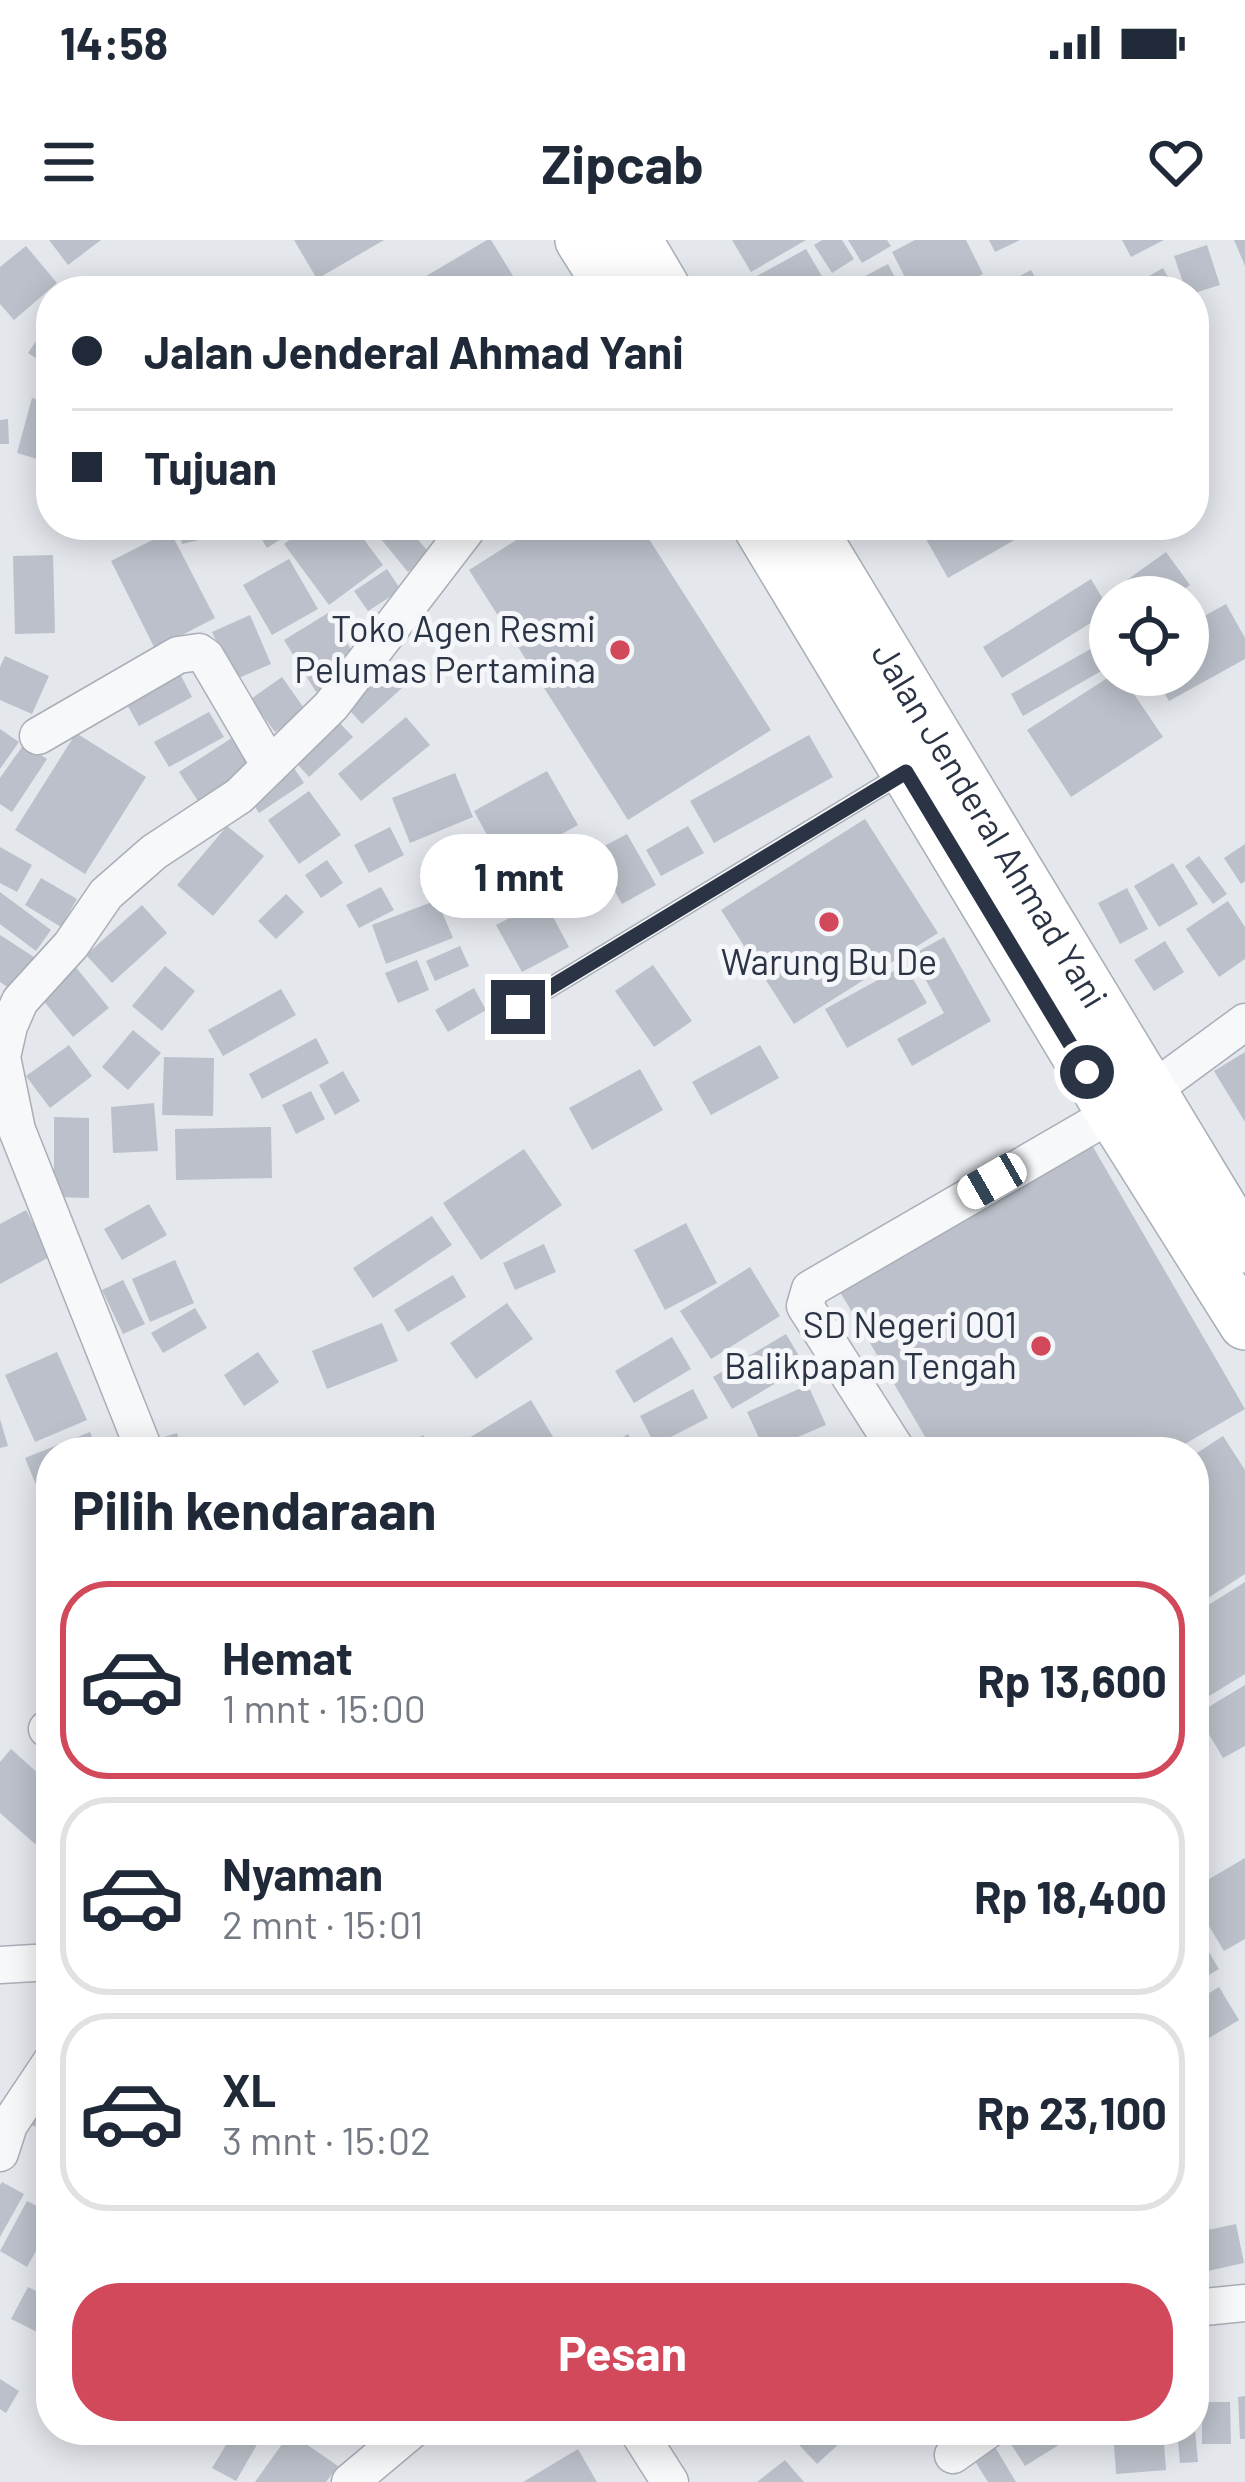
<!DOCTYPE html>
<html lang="id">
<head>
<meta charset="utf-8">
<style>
	:root { --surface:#fff; --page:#f6f6f7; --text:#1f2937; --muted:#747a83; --line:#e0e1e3; --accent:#d1495b }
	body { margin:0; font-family:Barlow,sans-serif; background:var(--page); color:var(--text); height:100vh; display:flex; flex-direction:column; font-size:45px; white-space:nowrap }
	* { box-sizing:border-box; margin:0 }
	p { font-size:39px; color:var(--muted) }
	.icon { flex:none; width:66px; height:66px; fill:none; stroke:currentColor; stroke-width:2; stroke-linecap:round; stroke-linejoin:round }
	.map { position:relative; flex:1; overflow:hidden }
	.drawer { position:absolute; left:36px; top:1197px; width:1173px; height:1008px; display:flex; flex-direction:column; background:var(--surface); border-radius:48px; box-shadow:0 6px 30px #0003 }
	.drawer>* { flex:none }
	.banner { position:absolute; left:36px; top:36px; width:1173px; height:264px; border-radius:48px; box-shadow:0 6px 30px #0003; display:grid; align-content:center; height:264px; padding:0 36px; background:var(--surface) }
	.tools { position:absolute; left:1089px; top:336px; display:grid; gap:24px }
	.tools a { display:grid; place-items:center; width:120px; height:120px; border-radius:50%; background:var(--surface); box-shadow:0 6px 30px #0003; font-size:60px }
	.end { position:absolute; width:54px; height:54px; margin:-27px; border:15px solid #2b3445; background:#fff; box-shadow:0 0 0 6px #fff }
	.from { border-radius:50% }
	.bubble { position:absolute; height:84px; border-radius:42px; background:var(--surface); box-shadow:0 6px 30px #0003; font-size:39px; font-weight:700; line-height:84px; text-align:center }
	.car { position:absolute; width:36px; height:72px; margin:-36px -18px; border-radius:15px; box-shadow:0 0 9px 3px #0007; background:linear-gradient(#fff 24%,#345 0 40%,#fff 0 76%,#345 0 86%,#fff 0) }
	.banner b { display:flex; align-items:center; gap:42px; height:114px; font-size:45px }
	.banner b+b { border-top:3px solid var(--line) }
	.banner i { width:30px; height:30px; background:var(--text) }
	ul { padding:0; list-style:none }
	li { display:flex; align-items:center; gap:36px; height:198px; margin:0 24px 18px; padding:0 12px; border:6px solid var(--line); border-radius:48px }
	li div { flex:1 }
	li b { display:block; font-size:45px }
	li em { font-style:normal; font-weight:700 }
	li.selected { border-color:var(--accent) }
	li>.icon { width:108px; height:108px; stroke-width:1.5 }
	h2 { padding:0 36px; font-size:54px; line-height:144px }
	.primary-button { display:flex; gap:24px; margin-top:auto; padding:24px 36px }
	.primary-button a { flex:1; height:138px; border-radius:48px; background:var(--accent); color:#fff; font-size:48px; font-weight:700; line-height:138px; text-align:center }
	.status { display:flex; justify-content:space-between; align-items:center; height:84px; padding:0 60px; background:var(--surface); direction:ltr }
	.status svg { height:33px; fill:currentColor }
	header { display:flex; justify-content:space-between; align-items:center; height:156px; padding:0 36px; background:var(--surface); font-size:54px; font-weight:700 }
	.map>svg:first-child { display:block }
	.building { fill:#bbc0ca }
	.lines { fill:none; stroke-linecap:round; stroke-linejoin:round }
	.service-casing { stroke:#a9aeb7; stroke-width:21 }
	.minor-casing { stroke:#a9aeb7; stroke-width:39 }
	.secondary-casing { stroke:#a9aeb7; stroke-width:54 }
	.service { stroke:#f7f8fa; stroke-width:18 }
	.minor { stroke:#f7f8fa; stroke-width:36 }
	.secondary { stroke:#fff; stroke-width:51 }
	.route { stroke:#2b3445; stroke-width:15 }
	.poi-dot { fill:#d1495b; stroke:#f4f6f9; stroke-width:4.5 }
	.labels { text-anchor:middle; stroke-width:10; stroke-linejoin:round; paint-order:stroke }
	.poi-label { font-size:36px; fill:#2b3445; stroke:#f4f6f9; text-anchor:end }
	.street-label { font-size:36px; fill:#2b3445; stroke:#f4f6f9 }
</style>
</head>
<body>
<div class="status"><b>14:58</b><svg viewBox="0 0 49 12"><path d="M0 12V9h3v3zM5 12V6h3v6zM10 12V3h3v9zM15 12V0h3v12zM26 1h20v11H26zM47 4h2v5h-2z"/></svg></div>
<header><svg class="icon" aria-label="menu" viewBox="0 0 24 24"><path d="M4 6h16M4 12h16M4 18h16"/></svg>Zipcab<svg class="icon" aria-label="heart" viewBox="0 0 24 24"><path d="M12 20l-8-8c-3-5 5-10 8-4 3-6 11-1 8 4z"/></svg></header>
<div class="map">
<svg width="1245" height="2242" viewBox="0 0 1245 2242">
	<rect width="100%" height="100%" fill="#e4e7ec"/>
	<path class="building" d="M49,0h52l-33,25z
		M294,0h90l-67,39z
		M487,0h4l27,44 -12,7h-105z
		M732,0h74l-55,32z
		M822,0h20l12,19 -22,14 -18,-28z
		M848,0h39l4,6 -29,17z
		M915,0h51l17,34 -33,17h-38l-20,-39z
		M989,0h31l-25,12z
		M1122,0h42l-33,17z
		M1234,0h11v26z
		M1207,5l13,40 -26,8 -8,-2 -12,-35z
		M26,6l31,37 -43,37 -14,-16v-37z
		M806,9l17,29 -23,13h-52l-4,-8z
		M888,24l14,27h-53l-3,-5z
		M1163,28l13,23h-53z
		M1031,30l12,21h-52z
		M51,79v49l-23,-15z
		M32,158l19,5v60l-34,-10z
		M8,179l1,25h-9v-24z
		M178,285h63l1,5 -60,14z
		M253,285h39l3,5 -28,18z
		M309,285h44l30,40 -54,40 -45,-61z
		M386,285h20l24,29 -22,18 -32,-39z
		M418,285h30l-15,15z
		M540,285h100l131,205 -143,90 -159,-250z
		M918,285h123l-93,53z
		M170,291l45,87 -60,31 -44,-88z
		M1166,312l24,33 -16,12h-56l-5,-7z
		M53,315l2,78 -40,1 -2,-78z
		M289,319l29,50 -46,26 -29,-50z
		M387,329l14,21 -33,21 -14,-20z
		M1091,339l19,32 -108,67 -19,-31z
		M1226,364l19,34v21l-76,42 -15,-26h34v-50z
		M328,373l33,52 -45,27 -32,-52z
		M250,375l21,49 -37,16 -22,-48z
		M1110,398v28l-87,50 -12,-22z
		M5,416l44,20 -17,38 -32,-14v-33z
		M395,420l17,19 -50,45 -17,-19z
		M179,432l13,25 -53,29 -14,-25z
		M1112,435h9l42,62 -92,60 -44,-67z
		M282,437l24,34 -31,21 -24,-33z
		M209,472l15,25 -55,30 -15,-25z
		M406,477l24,28 -69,56 -23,-27z
		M335,478l18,19 -44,40 -18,-20z
		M0,489l19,13 -19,27z
		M76,493l70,44 -61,97 -70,-44z
		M809,495l24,42 -119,66 -24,-42z
		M235,496l19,28 -56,37 -19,-29z
		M24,504l23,15 -35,53 -12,-8v-26z
		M294,528l10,15 -45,30 -10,-16z
		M547,531l31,54 -74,41 -30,-55z
		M455,533l18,44 -63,26 -18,-45z
		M309,551l32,44 -42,29 -31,-44z
		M865,579l73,114 -144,91 -73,-114z
		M227,586l37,30 -51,60 -36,-31z
		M688,586l16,27 -43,23 -15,-26z
		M390,587l14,28 -35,18 -15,-28z
		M627,594l29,51 -34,19 -29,-52z
		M480,597l20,44 -54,24 -19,-44z
		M1245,604v37l-4,3 -17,-26z
		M0,607l32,18 -15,27 -17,-9z
		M1199,616l28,38 -14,10 -28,-38z
		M327,620l16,23 -22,15 -16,-23z
		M1173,623l25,41 -39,23 -25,-41z
		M41,638l36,21 -16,28 -36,-22z
		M381,647l13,23 -35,18 -13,-23z
		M1127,648l21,41 -28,15 -22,-41z
		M0,652l51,38 -15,21 -36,-27z
		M286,654l18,18 -28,27 -18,-18z
		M437,660l16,38 -67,26 -14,-39z
		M544,660l25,47 -47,25 -26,-47z
		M1228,661l17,26v32l-26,18 -33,-48z
		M142,665l25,28 -55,50 -26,-28z
		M0,695l34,22 -22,33 -12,-8z
		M944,697l47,84 -79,45 -15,-27 47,-26 -32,-58z
		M1165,701l19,31 -30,19 -20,-31z
		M460,706l9,20 -34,15 -9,-20z
		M417,720l12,30 -31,13 -13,-30z
		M74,725l35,43 -36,29 -35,-43z
		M653,725l39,56 -38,26 -39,-56z
		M905,725l22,38 -80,45 -22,-39z
		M165,726l30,25 -33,40 -30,-25z
		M474,748l12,22 -38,22 -13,-22z
		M281,749l15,26 -73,41 -15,-26z
		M133,790l28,23 -33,37 -26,-23z
		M316,798l13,25 -67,36 -13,-25z
		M69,805l23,31 -42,32 -24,-32z
		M760,805l19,33 -68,37 -19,-33z
		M1245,812v70l-31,-51z
		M164,817l50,1 -1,58 -51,-1z
		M640,829l23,41 -71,40 -23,-42z
		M343,831l17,30 -25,14 -16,-30z
		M311,851l14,28 -29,15 -14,-29z
		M154,863l4,48 -45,2 -2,-46z
		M54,877l35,1v80l-35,-1z
		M271,887l1,51 -96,2 -1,-51z
		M1089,900l156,269 -74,43h-237l-98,-167z
		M524,909l38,56 -81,55 -38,-57z
		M149,964l18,31 -45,25 -18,-31z
		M26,970l25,46 -51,28v-60z
		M432,976l20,29 -79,53 -20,-30z
		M686,983l31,60 -52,27 -31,-60z
		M544,1004l12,28 -41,18 -12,-27z
		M175,1020l19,43 -44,19 -18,-43z
		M750,1027l30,49 -69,43 -31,-48z
		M453,1035l13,22 -58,35 -14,-22z
		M123,1040l22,44 -22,10 -21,-44z
		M507,1063l26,36 -57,40 -26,-36z
		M195,1068l12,20 -44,25 -12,-20z
		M382,1083l16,38 -71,28 -15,-38z
		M786,1094l19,32 -73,43 -19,-32z
		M672,1097l19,32 -57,34 -19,-32z
		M57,1112l30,68 -52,22 -30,-67z
		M258,1112l21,30 -35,24 -20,-31z
		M808,1145l18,40 -61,26 -18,-39z
		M693,1149l15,29 -53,27 -15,-29z
		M531,1160l31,52h-103l-3,-6z
		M0,1179l8,27 -8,2z
		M90,1192l8,20h-47v41l-10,4 -16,-39z
		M177,1193l4,16 -30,3 -3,-10z
		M628,1194l10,18h-41z
		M423,1195l10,17h-39z
		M1223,1196l22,34v104l-51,33v-152z
		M689,1199l8,13h-31z
		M1245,1342v92l-36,22 -15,-24v-58z
		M1245,1445v61l-22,12 -26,-44z
		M11,1509l40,36v73l-51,-45v-51z
		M1245,1618v81l-21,12 -30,-50v-13z
		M1194,1687l25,42 -25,15z
		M1219,1747l20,33 -45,27v-45z
		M51,1834v60l-24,-11z
		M1194,1871l12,16 -12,8z
		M2,1942l22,12 -24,43v-52z
		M27,1961l24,12v11l-24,43 -27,-16z
		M1236,1984l8,39 -50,11v-41z
		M51,2009v28l-13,-7z
		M28,2047l23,11v21l-8,16 -32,-16z
		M0,2139l19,12 -13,22 -6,-4z
		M1245,2156v43h-5l-2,-42z
		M1202,2162h28l1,42h-29z
		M235,2190l28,4 -27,47 -24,-13z
		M785,2190h69l-37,34z
		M932,2190h48l-35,20z
		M1002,2190h52l8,13 -37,23z
		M1113,2190h50l3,40 -50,4z
		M1177,2190h18l3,32 -18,1z
		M290,2193l48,33 -12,16h-71z
		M989,2197l27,45h-28l-20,-32z
		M578,2209l19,33h-74z
		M785,2220l19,22h-47z"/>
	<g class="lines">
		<g class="service-casing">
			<path id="service" d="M518,767l384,-233"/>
		</g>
		<g class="minor-casing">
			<path id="minor" d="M38,496l140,-81 21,-3 7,5 64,109
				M145,1212l-128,-322 -15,-73 7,-31 11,-25 51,-56 35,-51 48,-42 85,-56 92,-90 139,-181
				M898,1212l-93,-146 5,-17 341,-198 94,-69
				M47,1489l4,-2
				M0,1725l51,-3
				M0,1913l9,-28 42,-63
				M1194,2068l51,-5
				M637,2190l33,52
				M953,2215l35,-25
				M350,2242l62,-52"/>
		</g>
		<g class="secondary-casing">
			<g id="secondary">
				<path d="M581,0l32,51"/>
				<path d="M636,0l30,51"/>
				<path d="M758,285l353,586 134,213"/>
				<path id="s1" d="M808,285l437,722"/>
			</g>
		</g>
		<use href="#service" class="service"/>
		<use href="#minor" class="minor"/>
		<use href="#secondary" class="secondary"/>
	</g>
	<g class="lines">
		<path class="route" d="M518,767l388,-235 181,300"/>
	</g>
	<g class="poi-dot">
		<circle cx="620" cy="410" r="12"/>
		<circle cx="829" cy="682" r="12"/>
		<circle cx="1041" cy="1106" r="12"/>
	</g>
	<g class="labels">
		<g class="poi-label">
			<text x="596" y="402">Toko Agen Resmi<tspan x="596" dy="41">Pelumas Pertamina</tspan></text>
			<text x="829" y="735" text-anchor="middle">Warung Bu De</text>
			<text x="1017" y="1098">SD Negeri 001<tspan x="1017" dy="41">Balikpapan Tengah</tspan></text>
		</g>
		<g class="street-label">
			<text dy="13" stroke="none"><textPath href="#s1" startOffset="351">Jalan Jenderal Ahmad Yani</textPath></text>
		</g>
	</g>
</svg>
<div class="tools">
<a><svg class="icon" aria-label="locate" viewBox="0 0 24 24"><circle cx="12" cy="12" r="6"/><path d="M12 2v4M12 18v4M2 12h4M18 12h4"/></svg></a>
</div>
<i class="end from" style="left:1087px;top:832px"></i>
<i class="end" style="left:518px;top:767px"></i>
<div class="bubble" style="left:420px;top:594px;width:198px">1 mnt</div>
<i class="car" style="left:992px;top:941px;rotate:240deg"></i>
<div class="banner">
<b><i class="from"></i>Jalan Jenderal Ahmad Yani</b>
<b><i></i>Tujuan</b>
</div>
<section class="drawer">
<h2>Pilih kendaraan</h2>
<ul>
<li class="selected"><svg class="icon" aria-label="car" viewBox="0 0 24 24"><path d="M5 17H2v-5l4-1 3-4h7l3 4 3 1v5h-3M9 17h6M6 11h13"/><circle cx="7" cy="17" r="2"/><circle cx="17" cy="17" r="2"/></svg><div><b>Hemat</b><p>1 mnt · 15:00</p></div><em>Rp 13,600</em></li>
<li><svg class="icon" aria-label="car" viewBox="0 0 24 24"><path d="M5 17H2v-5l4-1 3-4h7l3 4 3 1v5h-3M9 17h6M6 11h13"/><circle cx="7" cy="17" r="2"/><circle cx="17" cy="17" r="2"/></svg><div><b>Nyaman</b><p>2 mnt · 15:01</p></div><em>Rp 18,400</em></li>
<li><svg class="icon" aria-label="car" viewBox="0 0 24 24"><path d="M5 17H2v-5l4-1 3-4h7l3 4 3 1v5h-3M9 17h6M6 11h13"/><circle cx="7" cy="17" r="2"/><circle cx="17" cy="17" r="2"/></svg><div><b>XL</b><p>3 mnt · 15:02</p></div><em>Rp 23,100</em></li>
</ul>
<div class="primary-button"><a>Pesan</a></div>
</section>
</div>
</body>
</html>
